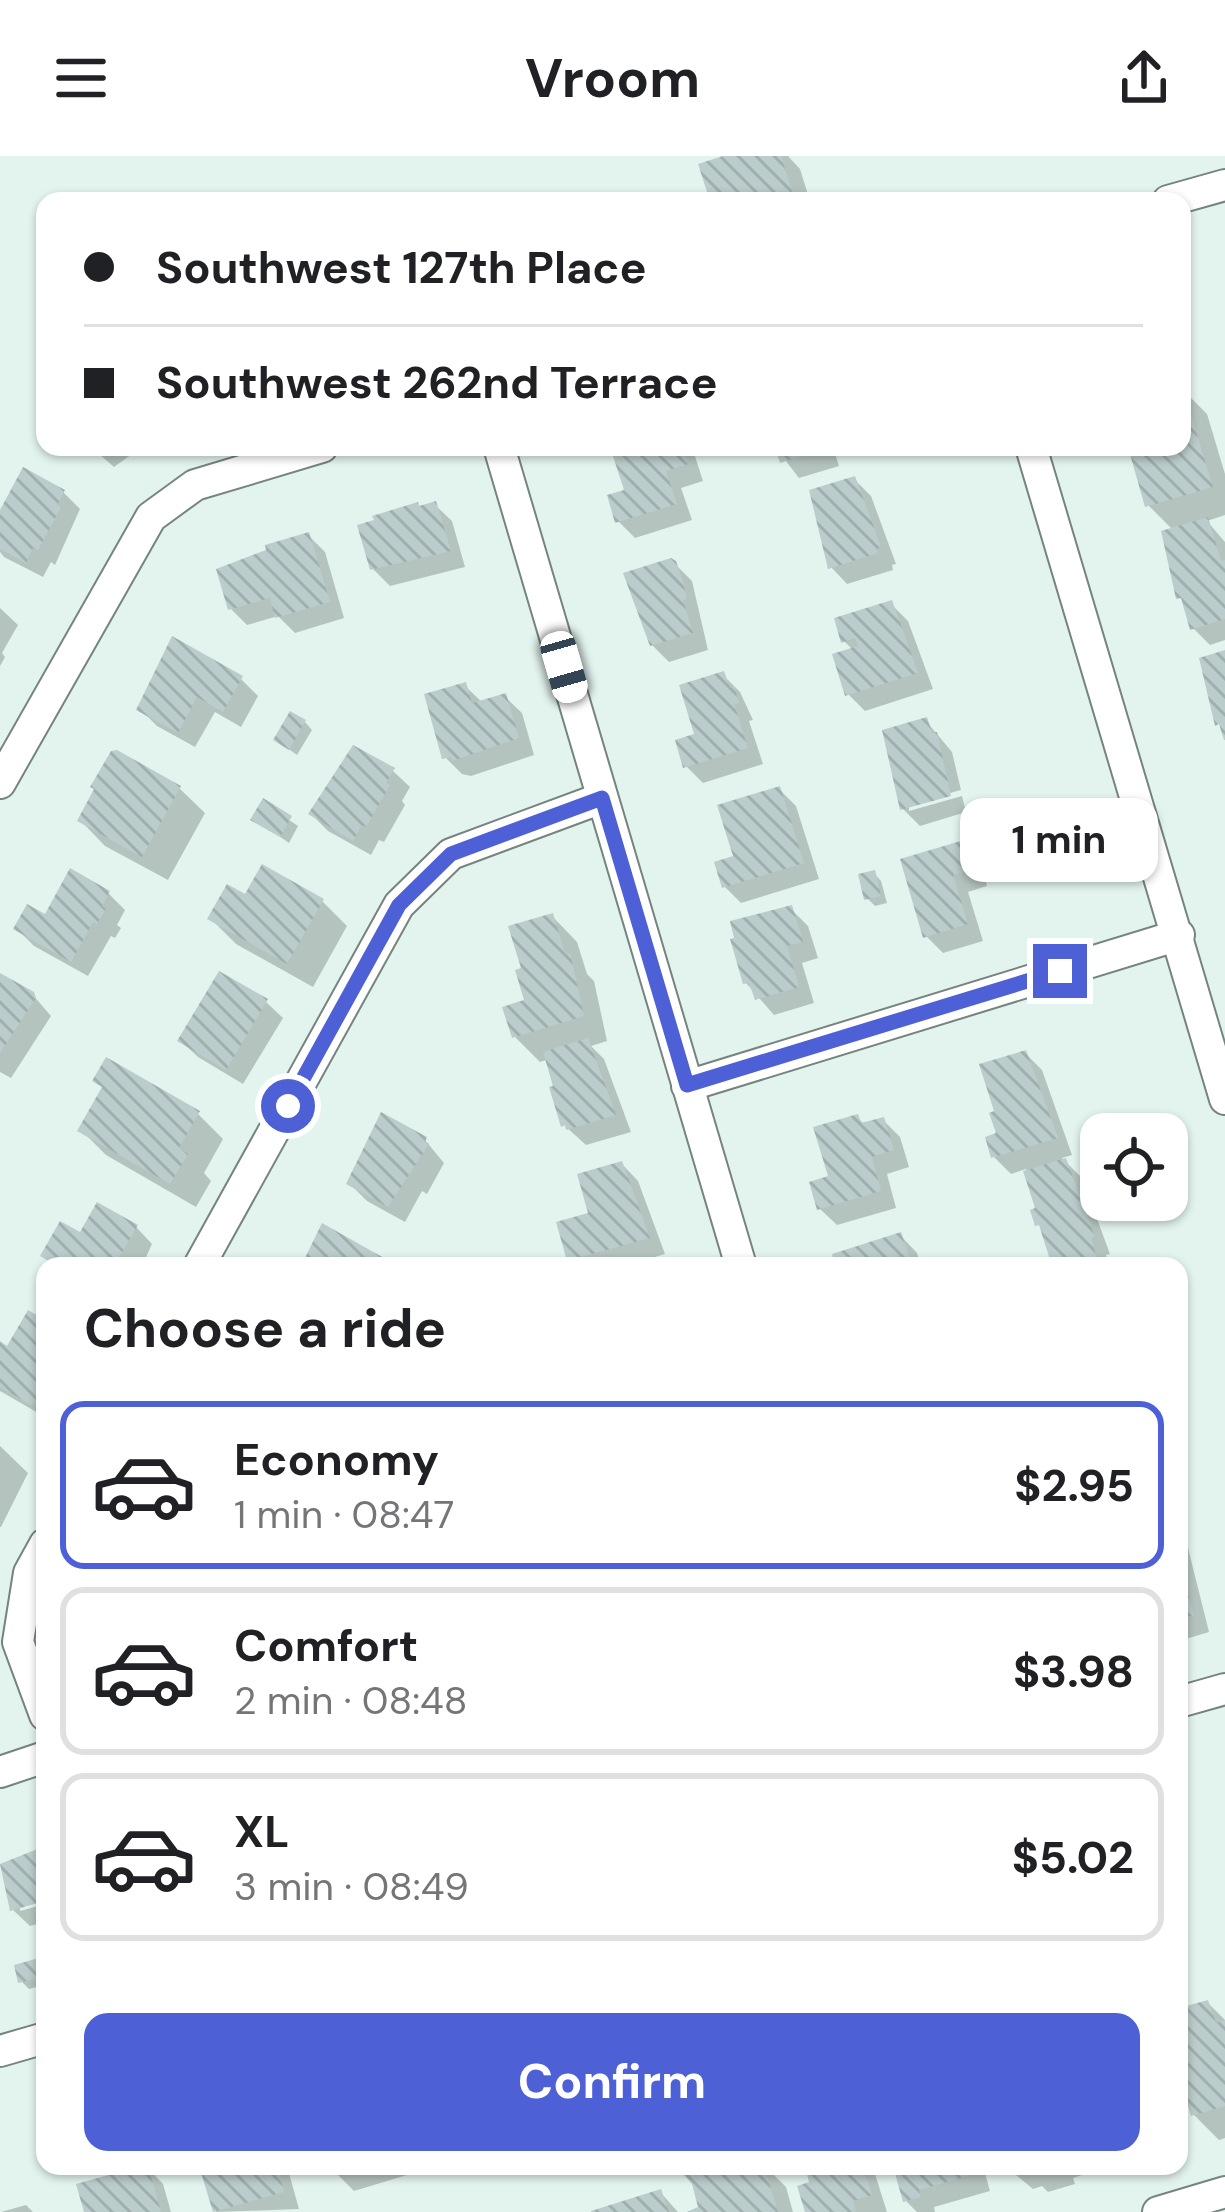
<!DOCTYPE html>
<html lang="en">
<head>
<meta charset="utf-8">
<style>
	:root { --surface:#fff; --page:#f2f2f2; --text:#202124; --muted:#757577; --line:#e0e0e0; --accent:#4e60d5 }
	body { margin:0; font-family:"DM Sans",sans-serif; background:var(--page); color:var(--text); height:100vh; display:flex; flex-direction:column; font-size:45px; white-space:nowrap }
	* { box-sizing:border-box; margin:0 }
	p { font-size:39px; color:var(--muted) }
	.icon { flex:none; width:66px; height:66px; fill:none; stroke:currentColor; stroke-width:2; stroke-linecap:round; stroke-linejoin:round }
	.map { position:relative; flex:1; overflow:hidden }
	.drawer { position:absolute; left:36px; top:1101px; width:1152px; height:918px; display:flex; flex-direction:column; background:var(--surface); border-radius:24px; box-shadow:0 3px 9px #0004 }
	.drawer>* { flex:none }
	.guide { position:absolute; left:36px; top:36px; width:1155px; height:264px; border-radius:24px; box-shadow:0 3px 9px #0004; display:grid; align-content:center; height:264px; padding:0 48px; background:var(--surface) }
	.tools { position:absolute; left:1080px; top:957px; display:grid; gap:24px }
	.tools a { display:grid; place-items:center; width:108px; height:108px; border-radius:24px; background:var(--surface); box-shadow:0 3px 9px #0004; font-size:60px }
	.end { position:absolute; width:54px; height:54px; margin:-27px; border:15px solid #4e60d5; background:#fff; box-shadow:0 0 0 6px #fff }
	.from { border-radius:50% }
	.bubble { position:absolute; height:84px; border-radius:24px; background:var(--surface); box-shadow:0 3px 9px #0004; font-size:39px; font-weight:700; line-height:84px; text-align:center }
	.car { position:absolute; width:36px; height:72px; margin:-36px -18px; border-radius:15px; box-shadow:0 0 9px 3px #0007; background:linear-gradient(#fff 24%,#345 0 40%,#fff 0 76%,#345 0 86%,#fff 0) }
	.guide b { display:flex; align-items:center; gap:42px; height:114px; font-size:45px }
	.guide b+b { border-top:3px solid var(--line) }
	.guide i { width:30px; height:30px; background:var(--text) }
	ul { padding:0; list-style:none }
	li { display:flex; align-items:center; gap:36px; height:168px; margin:0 24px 18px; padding:0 24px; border:6px solid var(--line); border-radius:24px }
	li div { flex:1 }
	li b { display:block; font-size:45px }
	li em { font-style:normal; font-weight:700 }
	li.selected { border-color:var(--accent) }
	li>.icon { width:108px; height:108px; stroke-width:1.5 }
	h2 { padding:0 48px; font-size:54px; line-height:144px }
	.button { display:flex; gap:24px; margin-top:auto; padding:24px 48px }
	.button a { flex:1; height:138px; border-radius:24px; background:var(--accent); color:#fff; font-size:48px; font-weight:700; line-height:138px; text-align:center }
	header { display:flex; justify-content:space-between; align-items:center; height:156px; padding:0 48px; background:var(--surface); font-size:54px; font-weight:700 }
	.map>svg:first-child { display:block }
	.shadow { fill:#0003 }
	.building { fill:url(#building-back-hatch) }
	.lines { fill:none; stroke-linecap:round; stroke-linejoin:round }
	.street-casing { stroke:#75847f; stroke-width:34 }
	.street { stroke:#fff; stroke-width:30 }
	.route { stroke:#4e60d5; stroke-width:15 }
</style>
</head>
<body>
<header><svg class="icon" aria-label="menu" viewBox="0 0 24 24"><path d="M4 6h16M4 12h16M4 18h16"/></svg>Vroom<svg class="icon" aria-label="share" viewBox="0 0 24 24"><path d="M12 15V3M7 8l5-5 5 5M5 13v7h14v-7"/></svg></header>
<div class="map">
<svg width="1225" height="2056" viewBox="0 0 1225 2056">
	<defs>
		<pattern id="building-back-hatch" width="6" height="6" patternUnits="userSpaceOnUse" patternTransform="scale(3)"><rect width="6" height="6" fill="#bacccb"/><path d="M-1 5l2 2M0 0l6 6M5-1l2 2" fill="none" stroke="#a0afae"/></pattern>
	</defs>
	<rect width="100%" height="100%" fill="#e3f4ee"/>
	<path class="shadow" d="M733,0h55l12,13 10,32h-97z
		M1182,233l25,25 18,60v41l-18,6 18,21v98l-15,5 -17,-17 -19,-97 -26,-26 -17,-58h51z
		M91,291h46l2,2 -25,18z
		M614,291h78l11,34 -22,7 11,32 -57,18 -17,-17 10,-29z
		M775,291h58l6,19 -40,12z
		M854,323l17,17 25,68 -4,1 1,5 -46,14 -16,-17z
		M63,336l17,17 -25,56 -4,-3 -8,15 -39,-20 -4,-5v-35z
		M435,349l17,16 13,46 -75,19 -17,-17 48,-60z
		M308,379l17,17 19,66 -49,15 -17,-17 -31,9 -17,-17z
		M674,407l18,18 16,69 -39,12 -17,-17z
		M891,448l17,17 25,68 -68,22 -17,-17 5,-44 -9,-9z
		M0,452l18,17 -16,28 3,4 -5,9z
		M723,519l17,17 13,28 -4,1 14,43 -60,19 -17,-17z
		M241,523l17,17 -17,31 -26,-15 -20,35 -38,-21 -17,-17z
		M465,530l18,17 22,-6 17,16 12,42 -63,21 -9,-2 -17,-17z
		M926,565l26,31 9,38 -52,14v7l53,-15 4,16 -46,14 -17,-17z
		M305,566l7,8 -15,25 -21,-15z
		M393,615l17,16 -8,14 3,4 -21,37 -5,-2 -8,15 -43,-24 -17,-17z
		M179,632l26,25 -37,67 -63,-34 -25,-26z
		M779,633l17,17 23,73 -78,24 -17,-17 13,-28z
		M264,647l34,23 -9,17 -35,-24z
		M963,688l17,16 7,26 -19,6 15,49 -40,12 -17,-17z
		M71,717l38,21 16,16 -8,15 4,3 -6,10 -4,-2 -23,40 -54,-30 -17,-17 29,-11z
		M874,717l7,8 6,22 -12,3 -8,-8z
		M322,745l25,25 -34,61 -77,-43 -25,-25z
		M791,753l17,17 10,32 -16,5 12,40 -40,12 -28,-32z
		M552,760l25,26 10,32 7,7 13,60 -16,5 13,13 27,73 -45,13 -22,-20 -15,-66 -9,3 -26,-26z
		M0,821l32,17 19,22 -40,62 -11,-6z
		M266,846l17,16 -40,66 -45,-27 -17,-16z
		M1025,897l17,17 30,85 -10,3 20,20 28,76 -4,1 3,11h-54l-11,-35 -6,-7 1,-14 -13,-41 -15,5 -17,-17 5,-22 -1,-22z
		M198,958l25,25 -19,34 7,8 -15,26 -90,-52 -25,-25z
		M857,961l8,8 18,-5 17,17 9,30 -22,7 9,34 -59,17 -17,-16z
		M425,984l19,23 -17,31 -5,-3 -17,31 -38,-21 -17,-17z
		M622,1008l16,17 27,73 -41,12h-48l-6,-6z
		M136,1071l16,17 -10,22h-88l-10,-10 37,-20z
		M901,1080l16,17 4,13h-82z
		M45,1167v94l-45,-26v-46l8,5z
		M0,1290l28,27 -27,54h-1z
		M1179,1380l8,8 22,88 -30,9z
		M45,1694v47l-25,8v6l25,-7v18l-15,4 -17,-16z
		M38,1805l7,8v16l-16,4 -8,-8z
		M1208,1847l17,17v118l-6,2 -25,-25 -6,-50 -9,-22v-31z
		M202,2010h85l12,43 -83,3z
		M334,2010h85l1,5 -66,20 -17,-17z
		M719,2010h46l21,21 7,25h-98l7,-3z
		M829,2010h38l8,8 12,38h-79l5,-28z
		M896,2010h87l7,25 -56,16 1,5h-18l-11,-11z
		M1005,2010h84l2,6 -18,6 2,6 -27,8 -6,-6 -9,3z
		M147,2011l16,17 8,28h-84z
		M661,2037l17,19h-80z
		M26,2049l7,7h-32z"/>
	<path class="building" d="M723,0h58l14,45h-85l-12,-37z
		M1182,230l31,101 -68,20 -17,-60h54z
		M610,291h73l5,17 -22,7 11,33 -62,19 -8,-28 17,-5z
		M775,291h53v1l-48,15z
		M23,311l42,23 -8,15 4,2 -23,43 -5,-2 -7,15 -26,-14v-39z
		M855,320l26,71 -4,2 1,4 -50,16 -19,-79z
		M436,345l15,50 -81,19 -13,-45 17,-5 -2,-4 46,-14 1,4z
		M1208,361l13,44 4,-1v59l-35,11 -9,-32 -5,1 -15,-68z
		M309,376l21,70 -55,16 -5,-20 -42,12 -12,-41 50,-19 -1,-5z
		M671,402l5,3 6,18 5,20 -4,1 10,33 -43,13 -27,-73z
		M892,444l26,73 -73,23 -13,-42 26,-8 -3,-8 -14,5 -7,-25z
		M172,480l71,40 -20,36 -26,-15 -19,36 -42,-23z
		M1225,494v90h-1l-5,-16 -4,2 -16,-68z
		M724,515l6,17 4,-2 5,17 -5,1 14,44 -65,20 -8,-28 19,-6 -15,-49z
		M466,526l6,21 34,-10 13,45 -67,23 -1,-4 -9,2 -18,-65z
		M290,555l16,9 -17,30 -16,-10z
		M927,561l5,16 5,-1 14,64 -51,14 -18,-80z
		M353,589l42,23 -9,15 4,2 -24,42 -4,-2 -9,16 -45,-27z
		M117,594l64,36 -39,71 -65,-36 17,-32 -4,-2 21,-36z
		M780,630l24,77 -82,25 -8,-26 19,-6 -16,-51z
		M263,642l29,18 -12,21 -30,-17z
		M964,684l9,30 -20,5 15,49 -45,14 -23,-79z
		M262,708l62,35 -37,65 -80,-45 20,-35 18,10z
		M70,712l40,23 -8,15 4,3 -9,15 -4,-2 -22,40 -58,-33 14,-25 18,10z
		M875,714l6,26 -17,4 -6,-26z
		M792,749l11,37 -16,4 12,41 -44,13 -6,-17 -6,1 -13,-45 4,-1 -4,-17z
		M553,757l12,41 5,-1 14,63 -72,22 -10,-31 22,-7 -9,-30 6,-2 -13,-42z
		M219,815l49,28 -42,71 -49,-29z
		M0,817l34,19 2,6 -36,55z
		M588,882l28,77 -50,15 -1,-5 -4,2 -12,-40 4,-1 -10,-34z
		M1026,894l32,88 -67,20 -6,-21 11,-4 -7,-20 5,-2 -15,-47z
		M106,901l94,54 -21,37 9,6 -18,30 -93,-53 25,-44 -10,-6z
		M381,956l46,25 -2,5 4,2 -41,63 -42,-23z
		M858,958l3,9 23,-6 10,33 -22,7 9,34 -64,19 -8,-28 19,-6 -15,-49z
		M1066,1002l29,79 -4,1 6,21 -23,7h-22l-13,-41 -4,1 -5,-16 5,-2 -12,-37z
		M622,1005l28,77 -83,23 -11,-39 32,-9 -11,-39z
		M97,1046l41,23 -21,36 8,5h-68l-17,-10 20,-35 20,11z
		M322,1067l69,39 -2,4h-88z
		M901,1076l11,34h-77l-3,-12z
		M28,1154l17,10v66l-12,20 -33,-19v-46l7,5z
		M1180,1411l14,48 -15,5v-52z
		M45,1690v55l-35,10 -10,-47z
		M39,1802l5,19 -26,6 -4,-18z
		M1208,1844l8,23 9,-3v86l-34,10 -12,-40v-12l5,-1 -5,-16v-39z
		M141,2010h7l13,46h-77l-8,-28z
		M199,2010h78l7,26 -71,20z
		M709,2010h55l14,46h-91l11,-5 -6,-23 -9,-10z
		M818,2010h45l9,29 -19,6 3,10 -5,1h-46l-8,-26 12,-4 -3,-12z
		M893,2010h79l3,8 -56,16 2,7 -18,5z
		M661,2033l8,23h-78v-1z"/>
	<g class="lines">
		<g class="street-casing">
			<path id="street" d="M1168,45l57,-16
				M499,291l242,819
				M1031,291l194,652
				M0,627l151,-266 44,-32 127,-38
				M687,930l492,-151
				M199,1110l200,-361 52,-51 151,-56
				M45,1388l-16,29 -11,69 27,73
				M1179,1546l46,-13
				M0,1616l45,-15
				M0,1895l45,-13
				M1158,2056l67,-20"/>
		</g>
		<use href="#street" class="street"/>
	</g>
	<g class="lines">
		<path class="route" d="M288,950l111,-201 52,-51 151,-56 85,287 373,-114"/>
	</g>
</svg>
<div class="tools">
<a><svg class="icon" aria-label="locate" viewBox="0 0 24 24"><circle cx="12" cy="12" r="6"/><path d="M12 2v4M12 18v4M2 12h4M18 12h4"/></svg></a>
</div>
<i class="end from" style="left:288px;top:950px"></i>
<i class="end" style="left:1060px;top:815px"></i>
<div class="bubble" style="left:960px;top:642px;width:198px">1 min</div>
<i class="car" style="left:564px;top:511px;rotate:164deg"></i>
<div class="guide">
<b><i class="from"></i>Southwest 127th Place</b>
<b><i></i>Southwest 262nd Terrace</b>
</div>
<section class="drawer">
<h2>Choose a ride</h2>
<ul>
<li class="selected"><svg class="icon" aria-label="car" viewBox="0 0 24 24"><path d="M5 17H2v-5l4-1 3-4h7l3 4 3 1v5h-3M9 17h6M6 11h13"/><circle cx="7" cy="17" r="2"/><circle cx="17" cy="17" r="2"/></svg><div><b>Economy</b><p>1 min · 08:47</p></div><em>$2.95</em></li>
<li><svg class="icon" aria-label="car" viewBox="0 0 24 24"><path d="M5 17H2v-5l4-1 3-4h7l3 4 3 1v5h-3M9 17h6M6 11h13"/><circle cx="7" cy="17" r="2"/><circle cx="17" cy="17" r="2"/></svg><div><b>Comfort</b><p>2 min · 08:48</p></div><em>$3.98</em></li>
<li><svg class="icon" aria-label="car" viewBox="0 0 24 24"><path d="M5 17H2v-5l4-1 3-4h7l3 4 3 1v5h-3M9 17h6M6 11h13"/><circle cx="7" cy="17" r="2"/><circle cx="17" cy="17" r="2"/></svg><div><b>XL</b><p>3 min · 08:49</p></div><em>$5.02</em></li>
</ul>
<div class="button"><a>Confirm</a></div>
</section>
</div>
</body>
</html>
